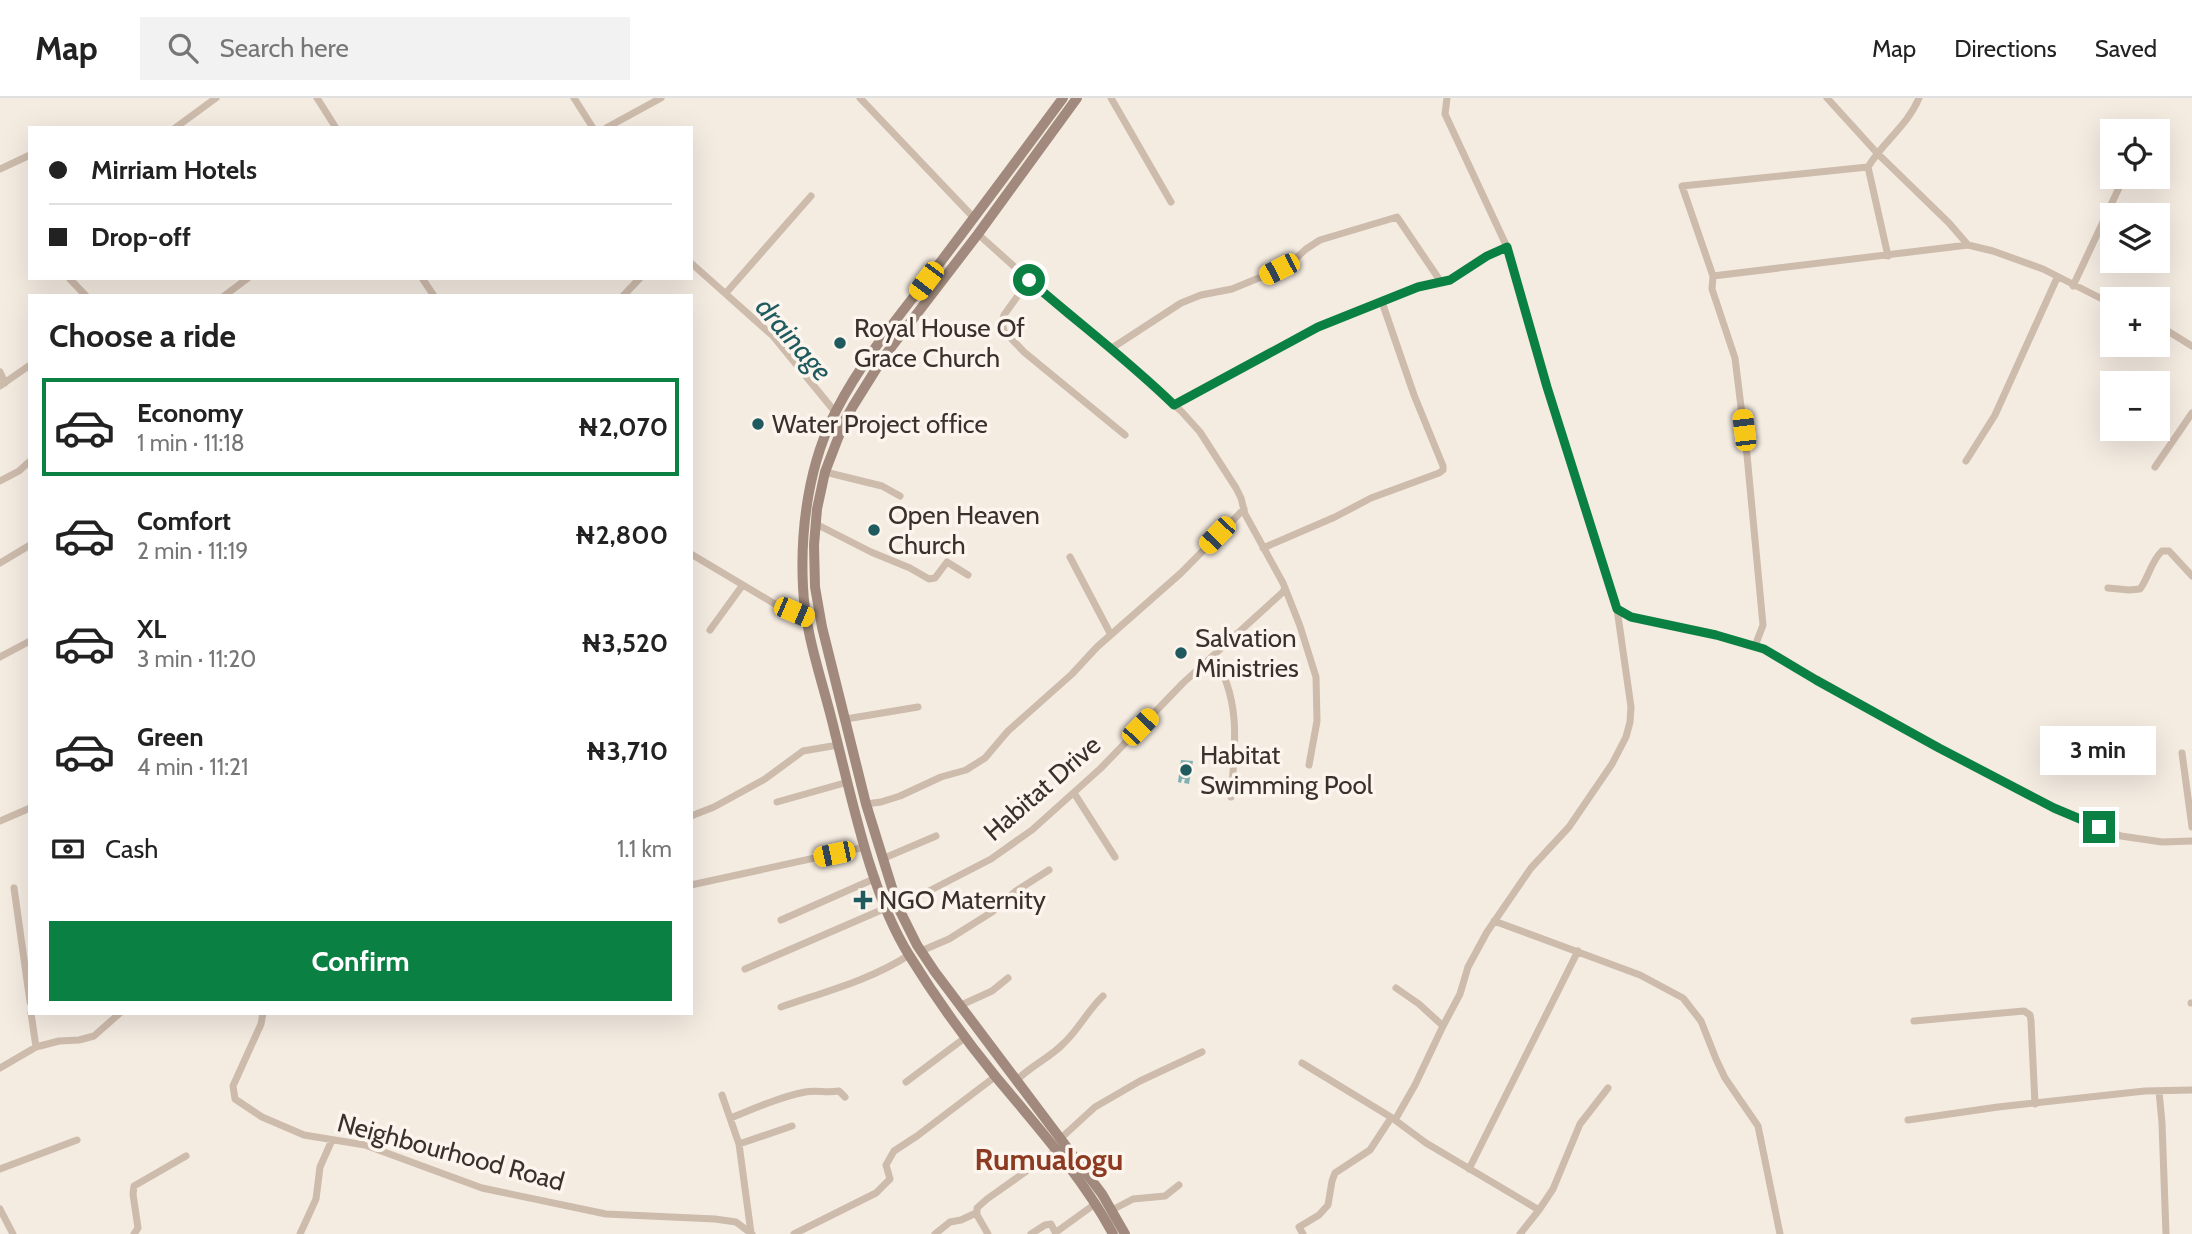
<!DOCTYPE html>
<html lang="en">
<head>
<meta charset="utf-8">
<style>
	:root { --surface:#fff; --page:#f2f2f2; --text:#222; --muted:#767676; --line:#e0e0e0; --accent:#0b8043 }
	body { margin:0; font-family:Cabin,sans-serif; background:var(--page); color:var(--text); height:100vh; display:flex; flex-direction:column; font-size:26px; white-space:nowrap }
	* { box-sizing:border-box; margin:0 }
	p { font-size:23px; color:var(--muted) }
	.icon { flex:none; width:38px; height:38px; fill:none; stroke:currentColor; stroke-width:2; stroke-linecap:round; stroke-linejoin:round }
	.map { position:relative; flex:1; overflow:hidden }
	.sheet { position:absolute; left:28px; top:196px; width:665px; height:721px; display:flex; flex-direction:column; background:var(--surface); border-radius:0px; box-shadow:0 7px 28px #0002 }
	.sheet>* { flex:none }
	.guide { position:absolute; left:28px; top:28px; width:665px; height:154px; border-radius:0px; box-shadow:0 7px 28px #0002; display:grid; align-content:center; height:154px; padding:0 21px; background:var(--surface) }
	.controls { position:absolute; left:2100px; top:21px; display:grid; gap:14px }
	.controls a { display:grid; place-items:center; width:70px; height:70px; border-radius:0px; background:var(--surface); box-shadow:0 7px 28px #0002; font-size:35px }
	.end { position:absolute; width:32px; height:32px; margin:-16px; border:9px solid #0b8043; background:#fff; box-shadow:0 0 0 4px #fff }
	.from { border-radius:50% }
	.bubble { position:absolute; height:49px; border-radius:0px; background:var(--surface); box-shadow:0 7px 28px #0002; font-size:23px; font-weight:700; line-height:49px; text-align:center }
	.car { position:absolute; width:21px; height:42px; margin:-21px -10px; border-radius:9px; box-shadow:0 0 5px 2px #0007; background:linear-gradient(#f5c518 24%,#345 0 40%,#f5c518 0 76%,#345 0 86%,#f5c518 0) }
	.guide b { display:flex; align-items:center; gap:24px; height:66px; font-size:26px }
	.guide b+b { border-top:2px solid var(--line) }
	.guide i { width:18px; height:18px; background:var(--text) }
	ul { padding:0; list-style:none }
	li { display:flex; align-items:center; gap:21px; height:98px; margin:0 14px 10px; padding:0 7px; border:4px solid transparent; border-radius:0px }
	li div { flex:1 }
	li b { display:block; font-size:26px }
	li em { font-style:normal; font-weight:700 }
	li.selected { border-color:var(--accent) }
	li>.icon { width:63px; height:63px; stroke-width:1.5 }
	h2 { padding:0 21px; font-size:32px; line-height:84px }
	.pay { display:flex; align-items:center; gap:18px; height:77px; padding:0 21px; font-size:26px }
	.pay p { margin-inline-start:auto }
	.button { display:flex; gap:14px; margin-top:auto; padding:14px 21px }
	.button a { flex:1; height:80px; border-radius:0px; background:var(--accent); color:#fff; font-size:28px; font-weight:700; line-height:80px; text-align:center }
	header { display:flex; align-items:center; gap:42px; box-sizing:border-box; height:98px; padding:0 35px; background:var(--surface); border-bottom:2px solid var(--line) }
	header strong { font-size:33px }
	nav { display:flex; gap:38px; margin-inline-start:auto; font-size:24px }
	.search { width:490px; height:63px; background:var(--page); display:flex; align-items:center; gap:18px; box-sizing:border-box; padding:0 24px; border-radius:0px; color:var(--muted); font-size:26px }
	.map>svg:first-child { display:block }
	.water { fill:#7fb0b2 }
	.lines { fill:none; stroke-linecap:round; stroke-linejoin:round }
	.street { stroke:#cdbbac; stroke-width:7 }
	.secondary { stroke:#a18a7d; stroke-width:10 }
	.route { stroke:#0b8043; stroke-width:9 }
	.poi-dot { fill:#1f5a5e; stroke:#fbf5ee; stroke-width:2.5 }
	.labels { text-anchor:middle; stroke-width:7; stroke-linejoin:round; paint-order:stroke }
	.poi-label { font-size:26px; fill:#3b302b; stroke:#fbf5ee; text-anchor:start }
	.street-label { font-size:26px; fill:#3b302b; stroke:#fbf5ee }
	.water-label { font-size:28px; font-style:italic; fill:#1f5a5e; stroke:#fbf5ee }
	.quarter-label { font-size:30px; font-weight:bold; fill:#8c3b22; stroke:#fbf5ee }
</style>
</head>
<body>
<header>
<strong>Map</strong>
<div class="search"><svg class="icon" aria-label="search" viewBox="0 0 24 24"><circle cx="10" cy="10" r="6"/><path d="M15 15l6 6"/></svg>Search here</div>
<nav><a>Map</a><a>Directions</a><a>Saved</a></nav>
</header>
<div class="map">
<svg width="2192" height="1136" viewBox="0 0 2192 1136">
	<rect width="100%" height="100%" fill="#f4ebe1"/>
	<path class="water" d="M1181,662l12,1 -4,23 -5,-1 1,-4h-3l-1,4 -3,-1z"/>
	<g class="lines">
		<path class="street" d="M317,0l19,30
			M574,0l19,30
			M860,0l114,120
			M1111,0l60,104
			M1827,0l50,55 72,70 19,22 25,6 50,18 69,35
			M175,30l41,-30
			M606,30l55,-30
			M0,71l30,-14
			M978,136l89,80 45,34 70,64 18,20 36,56 5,10 4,16 38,69 17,43 16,51 1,44 -8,44
			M1888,158l-20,-89c15,-25 40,-42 51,-69
			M691,165l82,73 63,77
			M1713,178l-31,-90 186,-19
			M69,180l17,18
			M422,180l12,18
			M1029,182l-25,35 -2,7 2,9 20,21 101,83
			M2073,188l51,-109
			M726,195l85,-97
			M224,198l24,-18
			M623,198l17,-18
			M2158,227l34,21
			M1112,250l69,-45 20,-8 31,-6 34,-14 26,-13 14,-13 14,-9 77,-23 44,65
			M0,274l5,11
			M0,288l30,-21
			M1174,307l144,-78 100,-40 32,-7 37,-25 20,-8
			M1966,363l29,-46 62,-137
			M2155,369l37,-54
			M825,374l57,14 18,10
			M0,383l19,-10 11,-10
			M816,426l55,28 39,16 19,11 6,-1 12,-16 21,13
			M1263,450l72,-31 36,-19 68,-25 4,-3v-4l-29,-71 -32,-93
			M691,456l89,53 27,11
			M1070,459l41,78
			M0,465l30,-18
			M2108,490l21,2 11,-1c9,-12 11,-28 22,-38h7l23,25
			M1617,511l14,8 85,18 48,14 175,99 115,61 67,27 41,6 30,-1
			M710,532l32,-44
			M1755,548l8,-21 -16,-170 -12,-97 -23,-69 1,-13 255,-31
			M1213,558c29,43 22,92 18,141
			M0,559l30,-16
			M846,621l72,-12
			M2182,655l10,74
			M1074,695l41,64
			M777,704l71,-20
			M866,706l15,-2 19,-6 41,-19 25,-7 19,-12 23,-27 64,-57 25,-27 84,-74 63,-64
			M691,718l23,-9 51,-28 38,-28 35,-6
			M0,723l30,-13
			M882,761l54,-23
			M691,787l174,-38
			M14,790l16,114
			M898,809l93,-48 41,-29 69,-62 82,-85 100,-91 2,-4
			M781,822l95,-42
			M1494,823l146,54 43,23 18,23 15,38 9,19 33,48 22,108
			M921,853l28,-12 43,-27 24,-21 33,-21
			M745,871l141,-61
			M1396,890l23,16 24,22 17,-32 8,-27 19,-35 44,-64 38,-41 43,-63 14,-27 4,-15 1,-15 -14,-98 -70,-222 -40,-140 -62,-133 2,-16
			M2191,905h1
			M959,908l33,-15 16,-13
			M781,909c43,-15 90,-27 128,-52
			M31,915l5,34
			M263,915l-2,11 -28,62 2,13 27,18 42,18 61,10 117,43 124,26 109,5 21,3 16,12
			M1914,923l110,-10 6,4 1,6 4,83
			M1443,928l-28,59 -20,35 31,23 113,67 14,-21 27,-65 28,-36
			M1302,965l92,56
			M0,970l36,-21 23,-6 20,-1 15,-4 26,-23
			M1016,983c14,-15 34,-23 48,-38 15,-14 24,-33 39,-47
			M906,984l60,-45
			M2159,993l3,32 4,111
			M722,997l17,49 12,89
			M731,1020c24,-10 49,-21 74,-26 11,-2 22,1 34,-1l6,6
			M1908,1022l90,-13 147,-16 47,-1
			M1060,1041l35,-32 45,-26 62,-29
			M739,1046l53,-18
			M0,1071l77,-29
			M1469,1071l109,-218
			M0,1111l13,25
			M1112,1112l21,-11 32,-3 14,-11
			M134,1136l4,-6 -5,-34 1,-8 52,-30
			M300,1136l16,-35 4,-32 12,-27
			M794,1136l82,-41 14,-14 -4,-14 8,-14 23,-15 79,-60
			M935,1136l15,-12 11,-2 15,-7
			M988,1136l-11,-19v-7l10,-9 68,-48
			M1031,1136l14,-9 6,-1 4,8 4,-2 36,-26
			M1303,1136l-4,-7 20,-12 9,-10 4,-24 3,-8 35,-23 21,-32
			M1520,1136l19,-24"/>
		<path class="secondary" d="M1063,0c-40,54 -80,108 -121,162 -36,48 -77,95 -105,149 -28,53 -37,119 -34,178 2,49 21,98 32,146 18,70 36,161 74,222 26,42 56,84 87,122 40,48 88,102 117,157
			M1077,0l-99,136 -95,124 -30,48 -8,14 -20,52 -8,37 -3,36 1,42 7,40 44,177 32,103 19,38 18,27 167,222 23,40"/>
	</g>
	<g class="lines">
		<path class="route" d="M1029,182c48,42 99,80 145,125l144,-78 100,-40 32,-7 37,-24 20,-9 40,140 70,222 14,8 85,18 48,14 52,31 123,68 115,60 45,19"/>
	</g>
	<g class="poi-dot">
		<circle cx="840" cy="245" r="7"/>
		<circle cx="758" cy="326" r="7"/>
		<circle cx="874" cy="432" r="7"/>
		<circle cx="1181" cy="555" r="7"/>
		<circle cx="1186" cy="672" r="7"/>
		<path d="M859.5 791.5h7v7h7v7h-7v7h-7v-7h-7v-7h7z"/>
	</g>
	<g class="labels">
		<g class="poi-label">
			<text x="854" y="239">Royal House Of<tspan x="854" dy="30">Grace Church</tspan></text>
			<text x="772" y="335">Water Project office</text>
			<text x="888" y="426">Open Heaven<tspan x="888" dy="30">Church</tspan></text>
			<text x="1195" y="549">Salvation<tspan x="1195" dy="30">Ministries</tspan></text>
			<text x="1200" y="666">Habitat<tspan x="1200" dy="30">Swimming Pool</tspan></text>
			<text x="879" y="811">NGO Maternity</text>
		</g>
		<g class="street-label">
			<text transform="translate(1042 690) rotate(-41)" y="9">Habitat Drive</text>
			<text transform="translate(451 1054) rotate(15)" y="9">Neighbourhood Road</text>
		</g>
		<g class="water-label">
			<text transform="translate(794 241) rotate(49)" y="10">drainage</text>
		</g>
		<g class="quarter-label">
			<text x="1049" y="1072">Rumualogu</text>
		</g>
	</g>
</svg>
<div class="controls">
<a><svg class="icon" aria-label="locate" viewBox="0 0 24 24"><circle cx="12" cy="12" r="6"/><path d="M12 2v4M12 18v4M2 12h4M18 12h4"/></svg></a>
<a><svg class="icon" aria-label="layers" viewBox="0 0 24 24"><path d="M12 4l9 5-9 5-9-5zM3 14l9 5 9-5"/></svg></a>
<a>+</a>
<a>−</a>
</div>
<i class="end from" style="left:1029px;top:182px"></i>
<i class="end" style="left:2099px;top:729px"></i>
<div class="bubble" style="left:2040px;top:628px;width:116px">3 min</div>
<i class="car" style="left:1279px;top:171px;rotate:243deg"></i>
<i class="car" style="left:926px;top:183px;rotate:217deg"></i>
<i class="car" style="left:1744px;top:332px;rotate:353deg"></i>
<i class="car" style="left:1217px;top:437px;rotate:224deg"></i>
<i class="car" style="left:794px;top:514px;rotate:113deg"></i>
<i class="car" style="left:1140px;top:629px;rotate:44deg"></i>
<i class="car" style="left:834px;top:756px;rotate:258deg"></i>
<div class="guide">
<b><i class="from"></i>Mirriam Hotels</b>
<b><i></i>Drop-off</b>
</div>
<section class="sheet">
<h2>Choose a ride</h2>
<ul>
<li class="selected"><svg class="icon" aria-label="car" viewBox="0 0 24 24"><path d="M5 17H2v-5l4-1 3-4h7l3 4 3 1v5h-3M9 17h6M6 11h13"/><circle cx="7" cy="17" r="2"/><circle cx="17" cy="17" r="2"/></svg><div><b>Economy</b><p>1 min · 11:18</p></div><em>₦2,070</em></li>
<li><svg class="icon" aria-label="car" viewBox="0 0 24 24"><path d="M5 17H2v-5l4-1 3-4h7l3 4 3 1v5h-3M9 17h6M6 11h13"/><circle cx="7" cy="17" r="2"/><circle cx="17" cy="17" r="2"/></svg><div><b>Comfort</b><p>2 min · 11:19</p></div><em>₦2,800</em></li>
<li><svg class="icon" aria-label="car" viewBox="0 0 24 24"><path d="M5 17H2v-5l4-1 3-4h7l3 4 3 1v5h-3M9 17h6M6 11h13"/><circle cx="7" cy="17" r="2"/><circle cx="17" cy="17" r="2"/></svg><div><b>XL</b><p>3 min · 11:20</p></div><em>₦3,520</em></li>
<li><svg class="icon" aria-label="car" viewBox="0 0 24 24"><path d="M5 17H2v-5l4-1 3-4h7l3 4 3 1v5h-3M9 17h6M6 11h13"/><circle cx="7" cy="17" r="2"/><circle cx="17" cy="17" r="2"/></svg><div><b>Green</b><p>4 min · 11:21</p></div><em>₦3,710</em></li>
</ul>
<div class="pay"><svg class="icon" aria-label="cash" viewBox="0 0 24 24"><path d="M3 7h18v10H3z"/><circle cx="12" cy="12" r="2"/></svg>Cash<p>1.1 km</p></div>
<div class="button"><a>Confirm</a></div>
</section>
</div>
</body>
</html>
